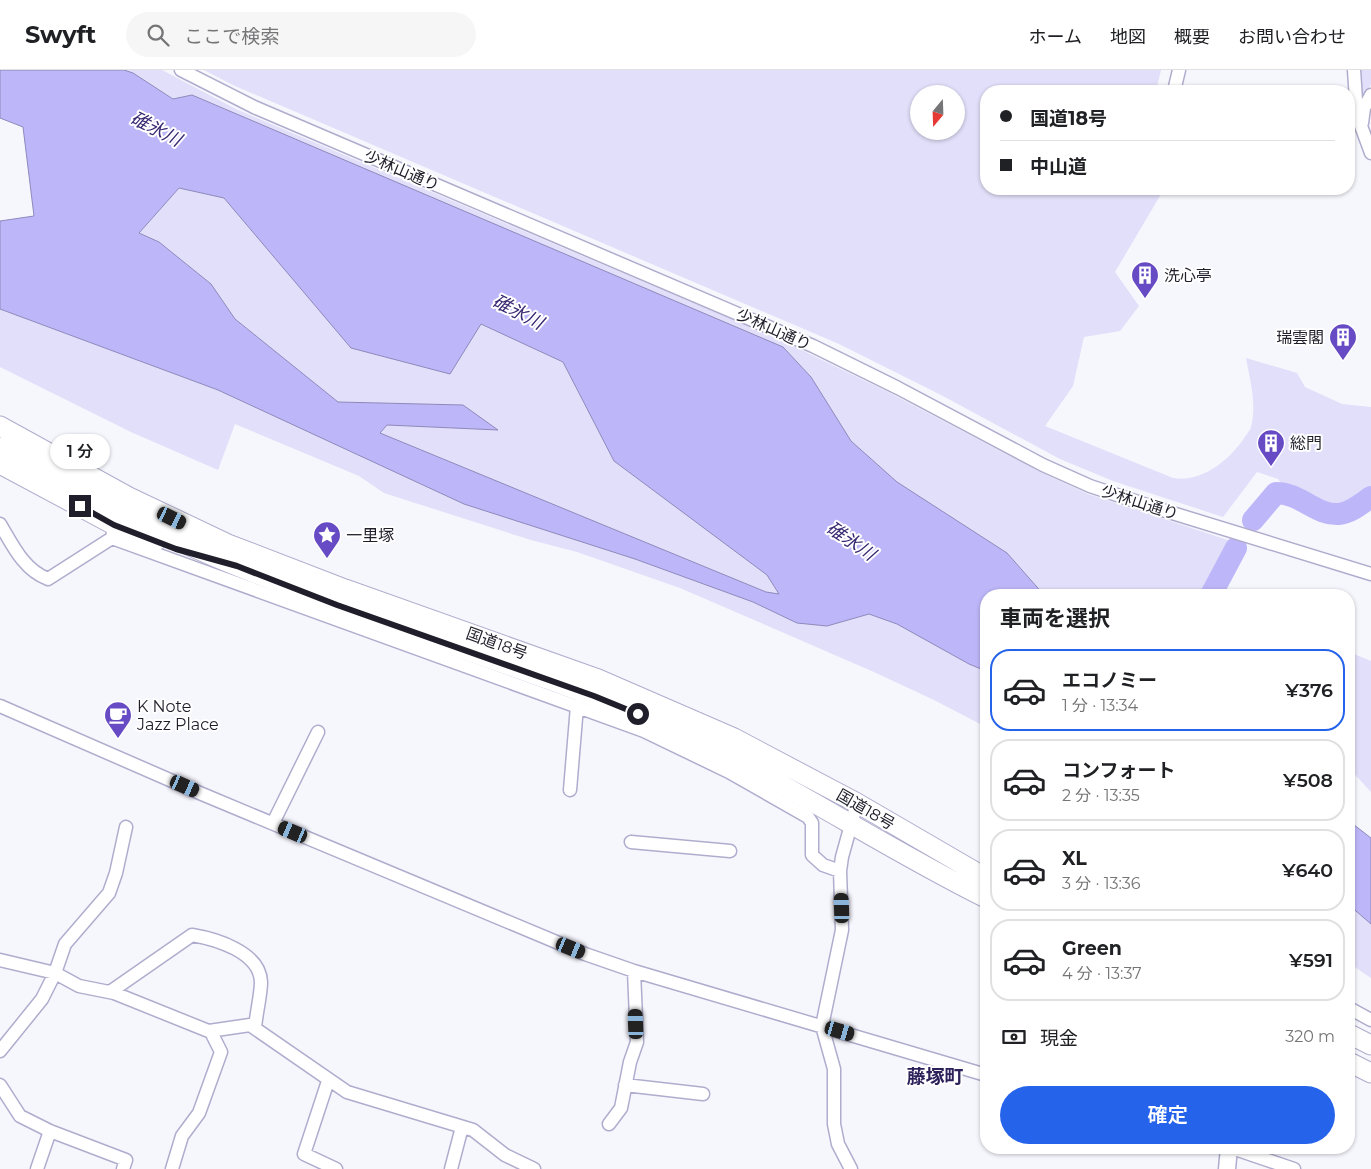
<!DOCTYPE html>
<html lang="ja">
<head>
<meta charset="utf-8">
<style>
	:root { --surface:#fff; --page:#f6f6f6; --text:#202124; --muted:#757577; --line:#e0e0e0; --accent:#2563eb }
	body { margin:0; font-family:Montserrat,"Noto Sans JP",sans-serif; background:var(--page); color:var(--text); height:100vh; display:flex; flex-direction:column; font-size:19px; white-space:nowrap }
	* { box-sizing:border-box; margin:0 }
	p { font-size:16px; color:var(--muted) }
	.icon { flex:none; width:28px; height:28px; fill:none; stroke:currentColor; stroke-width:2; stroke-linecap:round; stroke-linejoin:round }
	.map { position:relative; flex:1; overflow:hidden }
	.drawer { position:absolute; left:980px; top:519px; width:375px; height:565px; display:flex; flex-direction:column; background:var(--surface); border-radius:20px; box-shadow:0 1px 4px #0004 }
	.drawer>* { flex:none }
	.guide { position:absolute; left:980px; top:15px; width:375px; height:110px; border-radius:20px; box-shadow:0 1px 4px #0004; display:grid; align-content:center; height:110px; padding:0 20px; background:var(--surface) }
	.needle { width:32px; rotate:199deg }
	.buttons { position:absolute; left:910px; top:15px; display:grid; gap:10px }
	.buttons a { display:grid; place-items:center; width:55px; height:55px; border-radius:50%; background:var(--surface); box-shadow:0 1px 4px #0004; font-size:25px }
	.end { position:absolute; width:22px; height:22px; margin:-11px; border:6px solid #1f1e2a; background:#fff; box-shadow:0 0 0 2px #fff }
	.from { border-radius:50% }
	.bubble { position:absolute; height:35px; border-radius:18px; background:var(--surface); box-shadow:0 1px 4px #0004; font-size:16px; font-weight:600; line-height:35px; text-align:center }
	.car { position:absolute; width:15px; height:30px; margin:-15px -8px; border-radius:6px; box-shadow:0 0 4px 1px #0007; background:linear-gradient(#222 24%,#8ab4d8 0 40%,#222 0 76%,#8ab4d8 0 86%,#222 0) }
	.guide b { display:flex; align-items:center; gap:18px; height:48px; font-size:19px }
	.guide b+b { border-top:1px solid var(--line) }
	.guide i { width:12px; height:12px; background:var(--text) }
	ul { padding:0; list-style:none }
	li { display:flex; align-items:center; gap:15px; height:82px; margin:0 10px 8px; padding:0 10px; border:2px solid var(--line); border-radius:20px }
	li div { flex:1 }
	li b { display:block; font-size:19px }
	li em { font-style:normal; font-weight:600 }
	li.active { border-color:var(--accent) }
	li>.icon { width:45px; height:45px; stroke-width:1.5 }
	h2 { padding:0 20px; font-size:22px; line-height:60px }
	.pay { display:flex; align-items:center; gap:12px; height:55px; padding:0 20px; font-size:19px }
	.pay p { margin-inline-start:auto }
	.button { display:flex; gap:10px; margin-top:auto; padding:10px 20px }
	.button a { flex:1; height:58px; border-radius:30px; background:var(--accent); color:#fff; font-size:20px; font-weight:600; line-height:58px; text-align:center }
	header { display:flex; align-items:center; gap:30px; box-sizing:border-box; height:70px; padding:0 25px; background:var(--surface); border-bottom:1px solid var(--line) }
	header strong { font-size:24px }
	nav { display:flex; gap:28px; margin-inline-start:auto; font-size:18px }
	.search { width:350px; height:45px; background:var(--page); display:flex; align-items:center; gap:12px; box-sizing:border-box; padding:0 18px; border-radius:28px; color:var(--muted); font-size:19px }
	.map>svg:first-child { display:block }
	.green { fill:#e1dff9; fill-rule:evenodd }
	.water { fill:#bdb7f9; stroke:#8e89bb; fill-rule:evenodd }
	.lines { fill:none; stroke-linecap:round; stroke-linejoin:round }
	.river { stroke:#bdb7f9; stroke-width:22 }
	.minor-casing { stroke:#afadcd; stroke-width:15 }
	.major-casing { stroke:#afadcd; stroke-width:19 }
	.highway-casing { stroke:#afadcd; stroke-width:21 }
	.minor { stroke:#fff; stroke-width:12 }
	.major { stroke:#fff; stroke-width:16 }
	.highway { stroke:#fff; stroke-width:19 }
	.route { stroke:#1f1e2a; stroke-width:6 }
	.labels { text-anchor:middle; stroke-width:4; stroke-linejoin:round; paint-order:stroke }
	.street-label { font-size:16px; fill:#1f1e2a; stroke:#fff }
	.poi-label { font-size:16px; fill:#1f1e2a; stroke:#fff; text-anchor:start }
	.water-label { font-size:18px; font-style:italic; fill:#392872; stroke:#fff }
	.quarter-label { font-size:19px; font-weight:bold; fill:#2d215b; stroke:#fff }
</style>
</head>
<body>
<header>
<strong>Swyft</strong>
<div class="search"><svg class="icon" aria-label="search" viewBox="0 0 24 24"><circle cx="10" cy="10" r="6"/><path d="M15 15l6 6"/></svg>ここで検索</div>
<nav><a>ホーム</a><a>地図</a><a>概要</a><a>お問い合わせ</a></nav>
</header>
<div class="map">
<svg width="1371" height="1099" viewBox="0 0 1371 1099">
	<rect width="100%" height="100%" fill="#f6f6fd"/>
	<path class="green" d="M124,0h38l74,39 549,233 105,51 150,79 48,22 146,48 -29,53h-161l-37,-42 -110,-71 -46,-41 -40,-64 -28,-30 -591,-252 -18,4 -41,-26z
		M204,0h957l-5,21h-170v98h178l-49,83 24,34 -19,25 -36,6 -11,49 -28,40 128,52c28,5 55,-17 70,-38 2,-4 7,-9 8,-13 6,-22 -1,-47 -5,-69l51,15 8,14 37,17 29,3v88l-18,10 -21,4 -29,-15 -19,-7 -6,-8 -21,-7 -34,45 -110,-36 -53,-22 -117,-63 -104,-52 -604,-258zM919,24h37v37h-37z
		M1357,0h14v14l-11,23z
		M179,118l45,10 30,35 233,93 76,36 51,99 154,114 11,19 -13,-2 -386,-159 7,-8 110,4 -34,-24 -125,-3 -103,-83 -24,-35 -52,-42 -20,-9z
		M0,239l218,81 246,114 171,55 118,43 44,21 30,3 42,-12 28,10 72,40 17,7v56l-52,-27 -60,-28 -194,-84 -103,-36 -46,-12 -147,-47 -25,-17 -124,-52 -17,46 -87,-38 -131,-65z
		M1349,582l22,9v131l-22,-24z
		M1349,835l22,19v54l-22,-15z"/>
	<path class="water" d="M0,0h124l9,3 40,26 19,-4 591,252 28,30 40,64 46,41 110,71 37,42h-58v76l-17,-7 -72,-40 -28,-10 -42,12 -30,-3 -44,-21 -118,-43 -171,-55 -246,-114 -218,-81v-88l34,-5 -11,-89 -23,-9zM179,118l45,10 127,150 99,26 31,-50 82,38 51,99 153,114 12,19 -13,-2 -386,-159 7,-8 111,5 -35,-25 -125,-3 -103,-83 -24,-35 -52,-42 -20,-9z
		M1349,751l22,17v86l-22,-19z"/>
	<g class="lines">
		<path class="river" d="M1253,450l23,-27c25,0 40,23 63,21 12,-1 23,-11 32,-17
			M1211,525l25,-47"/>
		<g class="minor-casing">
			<path id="minor" d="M181,0l73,37 559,239 85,42 145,77 47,21 66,22 215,66
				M1354,0l3,45 14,38
				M1174,21l5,-21
				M1362,53l2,-15 7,-13
				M0,454c13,22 24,46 48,55l64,-41 1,-6
				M112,468l532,193 85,41 79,45 4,6v32l11,10 17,6
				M0,636l202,88 383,160 49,17 352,104
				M570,720l7,-84
				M273,753l45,-91
				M631,772l99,9
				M0,890l55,13 24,13 35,7 97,39 10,20 -22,61 -17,23 -10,33
				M110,922l82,-57c24,4 68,17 69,47 0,13 -5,32 -6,46
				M1349,938l22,12
				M209,961l41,-6 97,67 126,38 32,25 29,14
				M0,981l42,-52 13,-26 10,-29 44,-51 7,-20 10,-46
				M328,1011l-24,73 32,15
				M0,1015l20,31 30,15 76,29 -3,9
				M625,1015l78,9
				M609,1054l12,-16 9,-46 7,-20 -3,-71
				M1232,1078l62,21
				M37,1099l13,-38
				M451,1099l11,-42
				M851,1099l-13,-25 -4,-20v-55l-12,-43 20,-96 -2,-59 2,-14 15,-54"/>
		</g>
		<g class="major-casing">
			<path id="major" d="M1227,1099l2,-21"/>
		</g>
		<g class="highway-casing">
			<path id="highway" d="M0,356l129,71 99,47 117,45 253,90 136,59 123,65 129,75
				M0,377c78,42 156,87 239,120 140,57 286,99 425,158 111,49 213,119 322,173
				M0,394l114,61 42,16
				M1349,964l22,11
				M1349,992l22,11"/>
		</g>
		<use href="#minor" class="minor"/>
		<use href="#major" class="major"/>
		<use href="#highway" class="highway"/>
	</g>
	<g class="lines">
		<path class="route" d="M80,436l34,19 62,24 61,17 100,39 257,91 44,18"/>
	</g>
	<defs>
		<g id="building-pin" transform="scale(1.4375)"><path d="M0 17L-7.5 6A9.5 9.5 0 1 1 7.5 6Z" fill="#664bc4" stroke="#fff"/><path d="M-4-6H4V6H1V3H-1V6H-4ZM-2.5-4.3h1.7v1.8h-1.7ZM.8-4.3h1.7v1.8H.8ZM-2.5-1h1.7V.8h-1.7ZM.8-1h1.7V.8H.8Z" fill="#fff"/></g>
		<g id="sight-pin" transform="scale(1.4375)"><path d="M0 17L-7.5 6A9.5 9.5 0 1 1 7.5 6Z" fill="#664bc4" stroke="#fff"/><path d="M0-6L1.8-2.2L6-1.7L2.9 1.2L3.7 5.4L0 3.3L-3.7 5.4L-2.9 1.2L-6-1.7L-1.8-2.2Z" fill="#fff"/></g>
		<g id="cafe-pin" transform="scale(1.4375)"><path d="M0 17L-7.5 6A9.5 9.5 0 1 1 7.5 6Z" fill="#664bc4" stroke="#fff"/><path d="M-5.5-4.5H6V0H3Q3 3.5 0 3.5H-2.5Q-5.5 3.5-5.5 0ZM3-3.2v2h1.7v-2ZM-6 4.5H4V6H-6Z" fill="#fff"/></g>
	</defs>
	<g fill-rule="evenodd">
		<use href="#building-pin" x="1145" y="205"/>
		<use href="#building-pin" x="1343" y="267"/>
		<use href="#building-pin" x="1271" y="373"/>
		<use href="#sight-pin" x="327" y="465"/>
		<use href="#cafe-pin" x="118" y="645"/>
	</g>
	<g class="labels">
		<g class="street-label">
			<text transform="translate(402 100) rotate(23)" y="6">少林山通り</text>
			<text transform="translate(774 259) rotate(24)" y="6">少林山通り</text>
			<text transform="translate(1140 432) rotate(18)" y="6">少林山通り</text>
			<text transform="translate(497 573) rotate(20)" y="6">国道18号</text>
			<text transform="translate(866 739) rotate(30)" y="6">国道18号</text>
		</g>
		<g class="poi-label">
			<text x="1164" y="211">洗心亭</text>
			<text x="1324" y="273" text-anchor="end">瑞雲閣</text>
			<text x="1290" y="379">総門</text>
			<text x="346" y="471">一里塚</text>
			<text x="137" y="642">K Note<tspan x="137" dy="18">Jazz Place</tspan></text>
		</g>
		<g class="water-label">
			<text transform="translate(156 59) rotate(27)" y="6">碓氷川</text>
			<text transform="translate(518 242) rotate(27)" y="6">碓氷川</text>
			<text transform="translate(851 471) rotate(34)" y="6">碓氷川</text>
		</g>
		<g class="quarter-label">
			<text x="935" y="1013">藤塚町</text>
		</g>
	</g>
</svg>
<div class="buttons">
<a><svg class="needle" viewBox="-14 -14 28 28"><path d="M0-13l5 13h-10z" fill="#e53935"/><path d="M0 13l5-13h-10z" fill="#757577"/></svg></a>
</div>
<i class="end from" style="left:638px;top:644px"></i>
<i class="end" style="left:80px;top:436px"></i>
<div class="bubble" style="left:50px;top:364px;width:60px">1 分</div>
<i class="car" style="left:172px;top:448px;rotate:116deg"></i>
<i class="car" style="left:185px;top:716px;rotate:114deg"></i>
<i class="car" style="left:293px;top:762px;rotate:293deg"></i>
<i class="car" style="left:842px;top:838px;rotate:358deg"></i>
<i class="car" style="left:571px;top:878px;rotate:112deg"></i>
<i class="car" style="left:636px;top:954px;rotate:358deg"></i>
<i class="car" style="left:840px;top:961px;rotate:106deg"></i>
<div class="guide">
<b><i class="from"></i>国道18号</b>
<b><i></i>中山道</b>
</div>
<section class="drawer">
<h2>車両を選択</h2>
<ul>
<li class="active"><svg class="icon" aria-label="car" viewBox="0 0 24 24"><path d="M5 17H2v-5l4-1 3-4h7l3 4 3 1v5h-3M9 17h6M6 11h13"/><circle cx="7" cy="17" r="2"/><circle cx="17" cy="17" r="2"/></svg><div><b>エコノミー</b><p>1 分 · 13:34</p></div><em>¥376</em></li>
<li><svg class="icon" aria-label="car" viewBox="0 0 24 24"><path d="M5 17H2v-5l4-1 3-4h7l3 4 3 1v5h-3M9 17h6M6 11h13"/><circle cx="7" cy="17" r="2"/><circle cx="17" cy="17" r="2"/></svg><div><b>コンフォート</b><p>2 分 · 13:35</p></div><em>¥508</em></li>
<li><svg class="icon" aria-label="car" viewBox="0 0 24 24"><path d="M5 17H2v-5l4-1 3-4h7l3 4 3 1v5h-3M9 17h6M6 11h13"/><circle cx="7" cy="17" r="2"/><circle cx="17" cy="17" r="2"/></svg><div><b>XL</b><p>3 分 · 13:36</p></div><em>¥640</em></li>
<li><svg class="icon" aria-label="car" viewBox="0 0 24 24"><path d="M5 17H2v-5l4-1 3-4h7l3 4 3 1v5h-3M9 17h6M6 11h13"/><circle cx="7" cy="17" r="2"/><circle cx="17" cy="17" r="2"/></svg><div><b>Green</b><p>4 分 · 13:37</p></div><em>¥591</em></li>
</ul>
<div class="pay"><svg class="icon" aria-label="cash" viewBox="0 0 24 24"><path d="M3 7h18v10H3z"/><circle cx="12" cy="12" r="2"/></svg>現金<p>320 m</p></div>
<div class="button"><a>確定</a></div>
</section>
</div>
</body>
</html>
